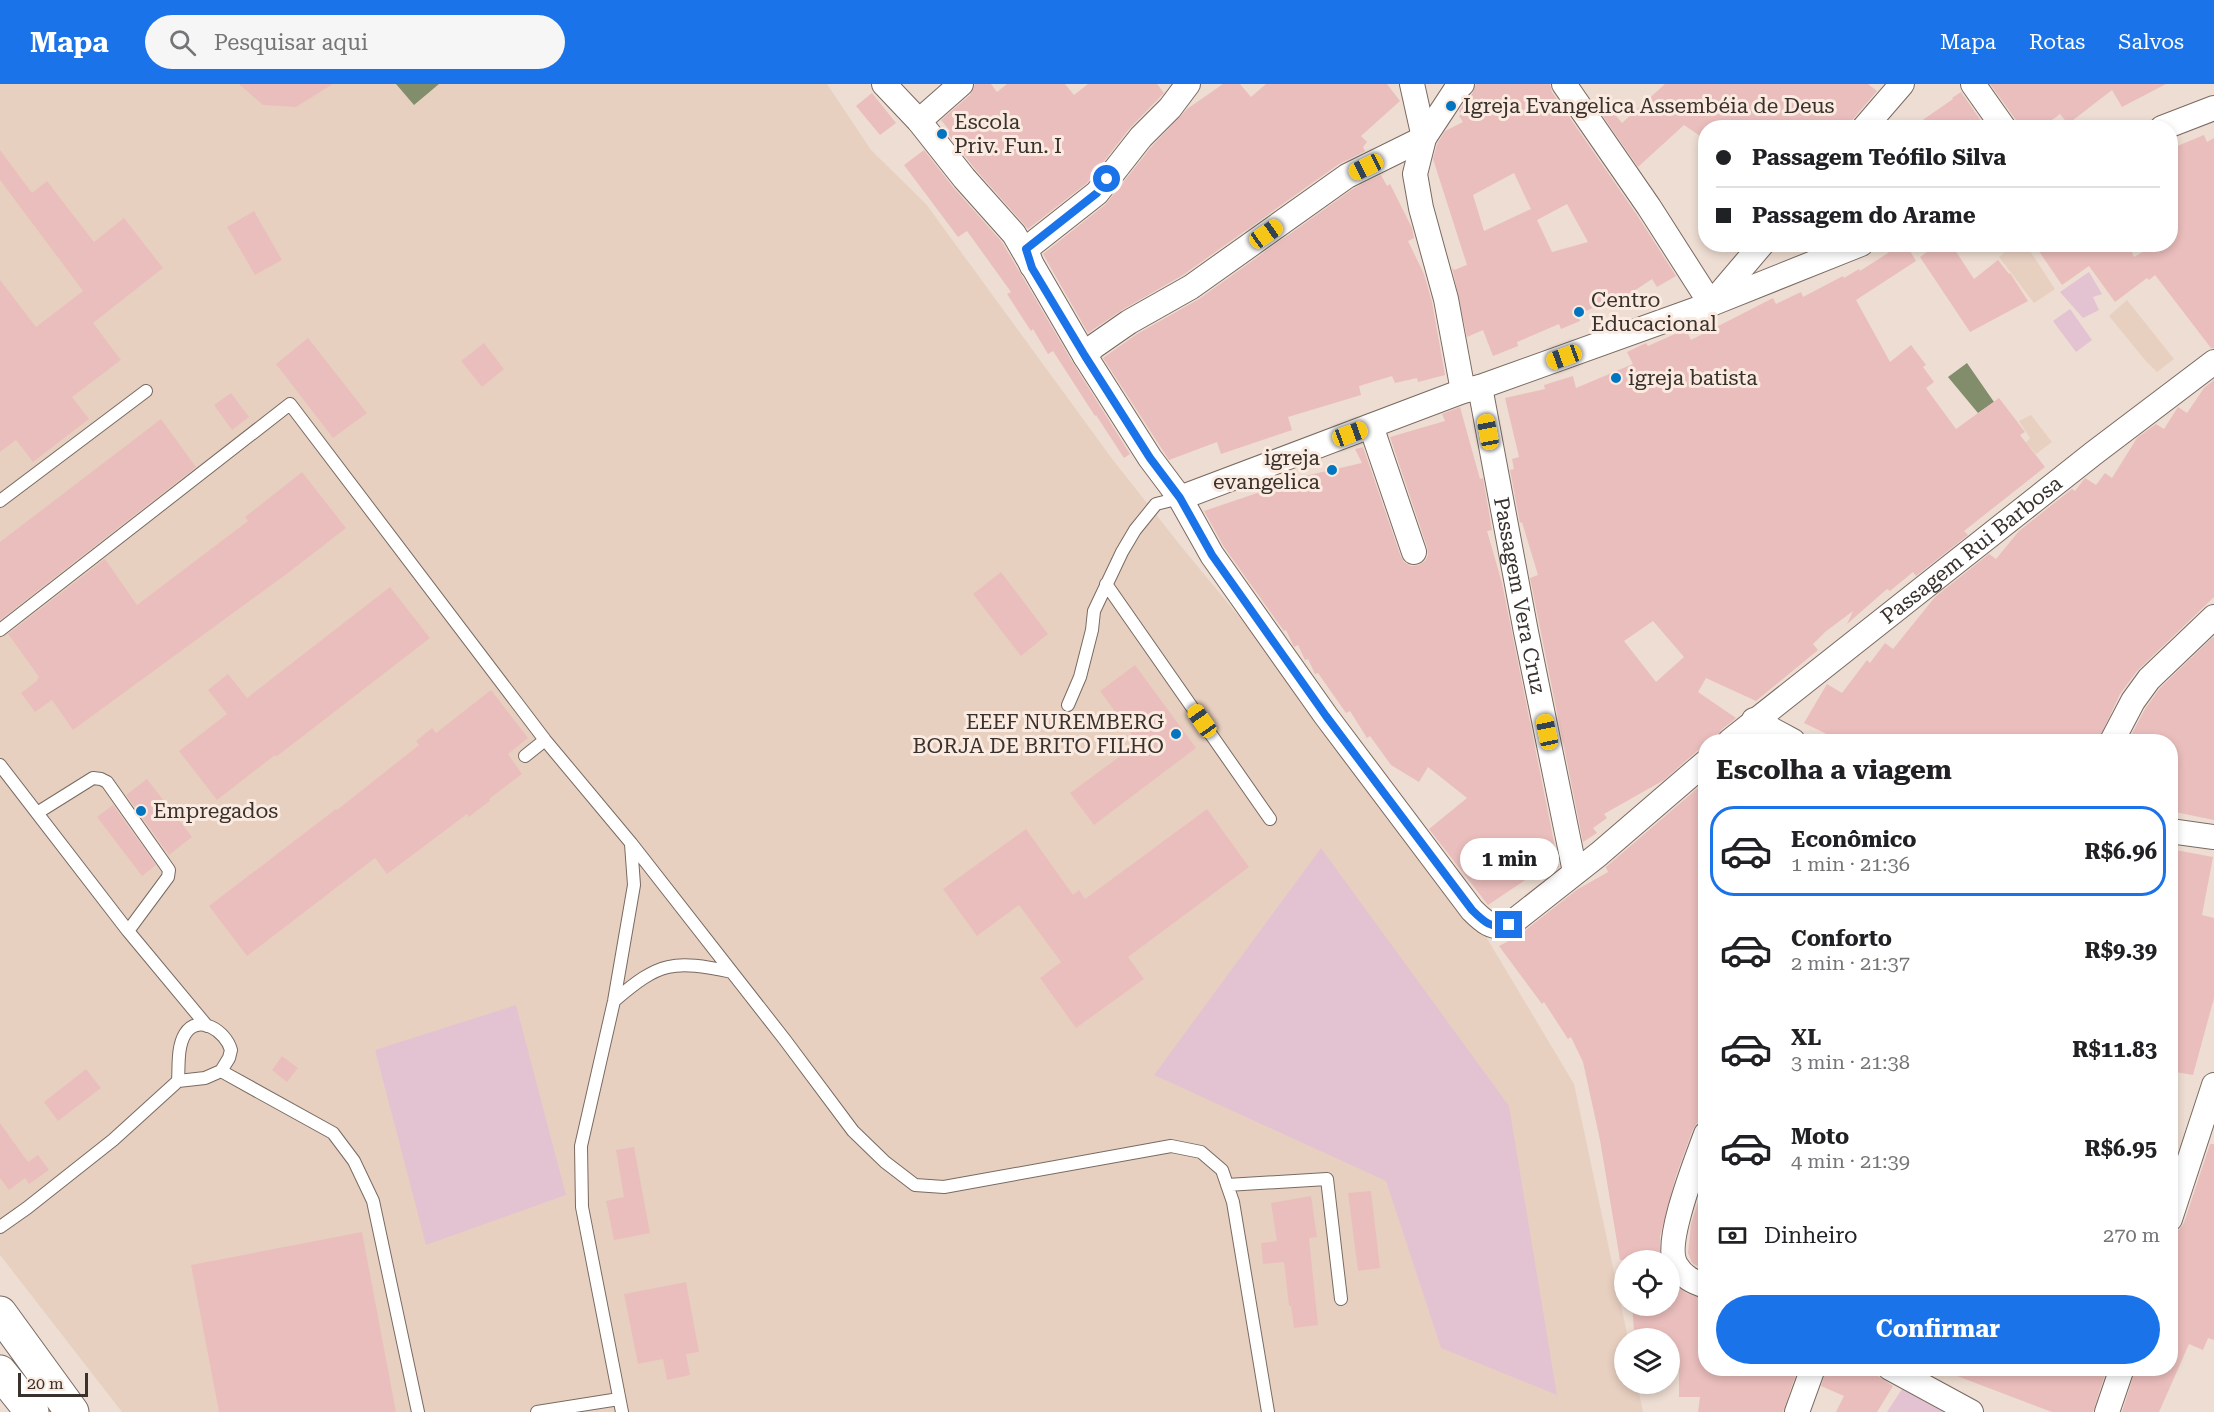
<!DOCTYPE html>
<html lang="pt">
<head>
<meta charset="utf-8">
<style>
	:root { --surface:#fff; --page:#f6f6f6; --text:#202124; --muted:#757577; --line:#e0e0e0; --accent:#1a73e8 }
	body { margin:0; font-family:"Roboto Serif",serif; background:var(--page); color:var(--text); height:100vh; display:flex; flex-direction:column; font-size:22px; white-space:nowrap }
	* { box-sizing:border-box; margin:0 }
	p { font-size:20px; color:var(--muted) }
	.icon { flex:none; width:33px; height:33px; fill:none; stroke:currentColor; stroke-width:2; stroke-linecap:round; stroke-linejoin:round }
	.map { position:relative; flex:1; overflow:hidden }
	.side { position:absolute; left:1698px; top:650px; width:480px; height:642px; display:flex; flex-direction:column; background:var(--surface); border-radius:24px; box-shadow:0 3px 9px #0003 }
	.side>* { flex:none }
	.banner { position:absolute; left:1698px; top:36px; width:480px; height:132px; border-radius:24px; box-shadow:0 3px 9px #0003; display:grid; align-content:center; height:132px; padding:0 18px; background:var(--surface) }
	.tools { position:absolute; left:1614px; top:1166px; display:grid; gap:12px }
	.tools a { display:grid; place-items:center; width:66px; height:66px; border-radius:50%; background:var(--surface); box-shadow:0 3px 9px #0003; font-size:30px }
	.scale { position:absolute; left:18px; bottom:15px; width:70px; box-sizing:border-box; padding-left:6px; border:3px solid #38312d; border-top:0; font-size:16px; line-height:21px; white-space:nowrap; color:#38312d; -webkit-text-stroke:4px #fbeadf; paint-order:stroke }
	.end { position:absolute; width:27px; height:27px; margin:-14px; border:8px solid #1a73e8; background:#fff; box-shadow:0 0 0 3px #fff }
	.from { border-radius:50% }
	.bubble { position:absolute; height:42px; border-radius:21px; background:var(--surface); box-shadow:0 3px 9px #0003; font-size:20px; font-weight:700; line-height:42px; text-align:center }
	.car { position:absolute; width:18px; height:36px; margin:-18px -9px; border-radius:8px; box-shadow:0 0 4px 2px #0007; background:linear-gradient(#f5c518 24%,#345 0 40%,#f5c518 0 76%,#345 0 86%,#f5c518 0) }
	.banner b { display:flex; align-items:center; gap:21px; height:57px; font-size:22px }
	.banner b+b { border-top:2px solid var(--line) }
	.banner i { width:15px; height:15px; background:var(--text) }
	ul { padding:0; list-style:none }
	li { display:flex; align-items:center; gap:18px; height:90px; margin:0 12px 9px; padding:0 6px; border:3px solid transparent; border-radius:24px }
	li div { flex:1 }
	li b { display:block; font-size:22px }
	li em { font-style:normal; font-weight:700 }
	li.active { border-color:var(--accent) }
	li>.icon { width:54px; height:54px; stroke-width:1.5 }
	h2 { padding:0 18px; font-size:27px; line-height:72px }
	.pay { display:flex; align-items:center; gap:15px; height:66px; padding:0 18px; font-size:22px }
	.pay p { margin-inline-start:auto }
	.action { display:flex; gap:12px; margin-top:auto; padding:12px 18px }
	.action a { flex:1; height:69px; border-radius:36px; background:var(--accent); color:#fff; font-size:24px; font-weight:700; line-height:69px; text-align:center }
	header { display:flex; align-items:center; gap:36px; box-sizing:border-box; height:84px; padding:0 30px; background:var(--accent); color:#fff }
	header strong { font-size:28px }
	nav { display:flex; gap:33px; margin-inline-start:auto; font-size:21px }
	.search { width:420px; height:54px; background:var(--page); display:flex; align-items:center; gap:15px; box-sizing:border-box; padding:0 21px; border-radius:33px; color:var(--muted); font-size:22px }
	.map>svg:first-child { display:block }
	.built { fill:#e8d0c1 }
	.green { fill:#e3c3d2 }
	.water { fill:#828d6b }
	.building { fill:#eabebc; fill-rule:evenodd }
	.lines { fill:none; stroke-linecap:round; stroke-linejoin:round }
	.lane-casing { stroke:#796a61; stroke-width:14 }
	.street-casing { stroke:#796a61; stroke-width:26 }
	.secondary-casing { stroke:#796a61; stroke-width:35 }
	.lane { stroke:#fff; stroke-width:12 }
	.street { stroke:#fff; stroke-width:24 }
	.secondary { stroke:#fff; stroke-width:33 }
	.route { stroke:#1a73e8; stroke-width:8 }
	.poi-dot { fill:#0175bf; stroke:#fbeadf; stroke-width:2 }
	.labels { text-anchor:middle; stroke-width:6; stroke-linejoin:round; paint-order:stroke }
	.poi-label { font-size:21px; fill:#38312d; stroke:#fbeadf; text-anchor:start }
	.street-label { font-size:21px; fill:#38312d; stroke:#fbeadf }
</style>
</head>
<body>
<header>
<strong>Mapa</strong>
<div class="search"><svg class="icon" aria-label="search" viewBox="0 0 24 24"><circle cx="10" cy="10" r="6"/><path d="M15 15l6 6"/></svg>Pesquisar aqui</div>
<nav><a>Mapa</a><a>Rotas</a><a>Salvos</a></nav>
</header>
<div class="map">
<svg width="2214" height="1328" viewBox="0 0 2214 1328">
	<rect width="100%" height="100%" fill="#eeddd2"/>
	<path class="built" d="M0,0h827l44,66 55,54 187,256 67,85 75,91 227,294 92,154 54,254h-4v45h13l6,29h-1521l-122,-157z
		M2015,160l11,1 29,44 -21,14 -35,-46z
		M2127,216l47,59 -17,13 -12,-12 -36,-44z
		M2031,331l21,27 -16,12 -10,-11 4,-5 -11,-17z"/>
	<path class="green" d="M2089,188l13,22 -9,3 6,13 -16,8 -23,-26z
		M2070,225l22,31 -16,12 -23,-31z
		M1321,764l188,258 48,289 -116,-47 -55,-167 -232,-106z
		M516,921l50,190 -140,50 -51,-195z
		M1902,1305l44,23h-59z"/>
	<path class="water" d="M396,0h43l-25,21z
		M1967,279l27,39 -16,11 -30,-36z"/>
	<path class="building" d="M239,0h94l-37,23 -33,-2z
		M975,0h16l6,8 10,-8h58l9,11 14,-11h69l7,9 -34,35 -43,55 -59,46 -53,-60 -28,-36 3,-2 -9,-11 29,-25z
		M1223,0h17l11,13 15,-13h121l13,17 -39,35 6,6 -4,5 2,4 -26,13 -156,111 -61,35 -34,23 -45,-79 63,-50 46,-58 35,-37z
		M1476,0h74l2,8 85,123 39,61 -19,11 -5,-8 -21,14 -53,21 2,7 -19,8 -2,-5 -42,18 1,4 -25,10 -10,-26 -16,7 -15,-70 2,3 13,-5 -34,-106 4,-15 8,-13 18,-9 -4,-6 3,-2 -3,-3 13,-17zM1514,89l17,36 -47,22 -11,-36zM1567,120l21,38 -36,10 -15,-32z
		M1665,0h203l9,7 -24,28 -3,9h-144v12l-22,-15 -46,42 -38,-55 8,-6 14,17z
		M1990,0h176l-44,23 -10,-17 -44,34 -8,-10 -19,14h-23l-2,-8z
		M1961,8l25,36h-75l42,-29 -1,-1z
		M872,9l24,30 -16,12 -24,-29z
		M2204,51l3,7 7,-4v210h-3l-56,-73 -6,5 -2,-2 -32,24 -26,-36 -27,19 -28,-41h94l6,13 23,-13h13v-95z
		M0,66l32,43 15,-12 47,61 30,-24 39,50 -70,55 28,37 -49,37 17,22 -56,43 -17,-22 -16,12v-172l36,47 47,-36 -83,-111z
		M924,66l29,37 49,55 71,121 57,91 -6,4 -28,-43 -1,1 -42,-65 -5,3 -15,-25 -2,2 -24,-37 4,-2 -44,-61 -9,6 -54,-72z
		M1381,91l6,11 3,-2 22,44 2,10 -6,3 16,33 8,28 13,73 -27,7 -1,-4 -22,5 -3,-7 -33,10 2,9 -73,22 4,13 -71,24 -4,-12 -48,18 -66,-102 34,-24 62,-35 155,-111z
		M254,127l28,49 -27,15 -28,-48z
		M1902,160h4l10,17 -60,39 34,62 21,-17 15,20 -3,2 11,15 -8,6 30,41 43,-31 26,34 -5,3 25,32 -81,64 4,4 -52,41 -3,-4 -23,19 -3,-2 -40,35 6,-13 -28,21 -12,12 5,6 -62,51 -50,-23 -8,14 38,26 -15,12 -5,11h-10v7l-9,3 -33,29 -60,34 3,4 -14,10 4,5 -14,9 -53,-264 8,-3 -16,-53 -2,1 -10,-53 4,-1 -2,-10 7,-2 -14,-59 40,-9 -1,-4 29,-9 3,12 57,-24 -6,-12 19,-9 2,3 38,-17 5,11 82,-42 3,6 25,-12 2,5 40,-21 1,2 15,-9 1,2zM1653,537l31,36 -28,25 -32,-41z
		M1938,160h13l23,35 24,-19 11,14 1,-1 18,28 -58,31 -50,-75z
		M308,254l59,75 -34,25 -57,-74z
		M484,259l20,26 -22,18 -21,-26z
		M2214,296v217l-77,74 -17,23 -22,47h-257l-37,-18 23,-39 15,9 25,-33 3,3 15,-20 8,6 42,-52 54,-43 7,5 23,-28 53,-42 3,2 10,-13 11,7 9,-12 7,5 25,-40 19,-14 8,5 14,-22 9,6 17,-25z
		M231,309l18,24 -17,13 -18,-25z
		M1460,323l20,72 3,-1 9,52 -5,1 15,52 57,284 -9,7 -4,-8 -58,39 -59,-76 38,-31 -39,-31 -9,15 -28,-17 -21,-29 -3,2 -17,-27 -4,2 -28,-40 -3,1 -7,-15 -3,1 -7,-15 -4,2 -8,-17 -2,1 -60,-84 -20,-36 68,-23 25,-6 -1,-4 66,-15 -7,-14 8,-2 38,110 3,5 7,4 8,-1 6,-4 3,-6 -1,-8 -37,-110 55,-16 -3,-7z
		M161,335l35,48 -196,153v-78z
		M302,388l44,56 -58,45 -215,157 -21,-30 -17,12 -14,-19 17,-13 -1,-1 2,-2 -31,-43 97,-75 32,46 111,-84 -3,-4z
		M1001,488l47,62 -27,22 -48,-62z
		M390,503l40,51 -154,119 -1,-2 -58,45 -38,-49 48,-37 -19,-24 20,-16 19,24z
		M2213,553l1,1v182l-44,-9v-70h-42l17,-32 15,-21z
		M1135,581l61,83 -102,77 -24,-32 68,-50 -38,-52z
		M491,606l37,48 -20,16 14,20 -33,25 1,2 -11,8 -10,8 -2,-3 -80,60 -12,-16 -128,98 -38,-50 127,-97 1,1 82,-65 -3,-4 16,-13 4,5z
		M147,695l45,58 -23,18 -43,-60z
		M1706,697v339l-9,3 -4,6 -17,47 -16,60v24h-40l-20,-120 -17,-78 -12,-25 -3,2 -24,-37 -2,2 -43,-58 19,-10 60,-47 30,-17 -2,-5z
		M113,721l43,60 -14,11 -45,-59z
		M1207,725l42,58 -121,90 16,22 -68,49 -36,-50 21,-16 -42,-57 -42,31 -34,-47 83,-60 47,66 6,-5 6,9z
		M2170,765l43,8 -11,58 12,3v80l-21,77 -23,-4z
		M282,972l16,12 -11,14 -15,-12z
		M86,985l15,19 -43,33 -14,-19z
		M0,1039l28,39 10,-7 11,15 -20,14 -4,-6 -16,12 -9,-12z
		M2210,1060h4v196l-6,-2 -5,12 -14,-6 -30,68h-37l14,-44h34v-105l8,-19 -8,-1v-10l9,-3 5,-7z
		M634,1063l16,86 -36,7 -8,-39 18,-4 -8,-47z
		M1706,1093v94l-14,-8 -4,-10 3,-29z
		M1371,1107l9,77 -22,3 -10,-78z
		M1311,1112l6,41 -8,1 9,87 -24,3 -3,-22h-2l-5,-44 -21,2 -2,-21 16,-2 -6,-38z
		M362,1148l34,180h-177l-28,-147z
		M1670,1196l16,13 20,7v68h92l-15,44h-85l2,-15h-21v-29l-9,-1v-29h-30l-2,-9 -4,1 -2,-25h38z
		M686,1198l13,70 -13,2 4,21 -23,5 -4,-21 -25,5 -14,-70z
		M1827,1284h49l2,8 15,10 -16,26h-41l8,-16 -23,-10z
		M1945,1284h162l-14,44h-41l-108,-41z"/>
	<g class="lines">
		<g class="lane-casing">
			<path id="lane" d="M0,417l146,-110
				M1106,500l164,235
				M0,546l290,-226 255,336 86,103 154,197 68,91 32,31 30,23 29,2 227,-41 30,6 21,18 11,32 35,210
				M1068,621l12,-28 12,-47 2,-19 28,-59 13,-22 21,-26 24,-6
				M525,672l20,-16
				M0,681l128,166 79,95
				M37,729l56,-35 8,1 6,3 62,88 -1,7 -40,54
				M614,917c46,-40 59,-41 118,-29
				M221,987l112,62 21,28 19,40 45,211
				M1227,1101l100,-6 14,120
				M0,1143l27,-19 86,-68 65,-59 27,-3 16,-7 8,-13 2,-8c-5,-19 -33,-37 -46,-16 -8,13 -6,33 -7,47
				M537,1328l82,-13
				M622,1328l-40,-205 -1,-61 33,-145 20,-116 -3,-41"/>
		</g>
		<g class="street-casing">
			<g id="street">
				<path d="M884,0l35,37 45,57 50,56 71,122 65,102 30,40 32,57 114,161 146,194c11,11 20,20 37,15l90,-71 107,-92"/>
				<path d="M1412,0l12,54 -9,36 6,34 25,91 17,92"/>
				<path d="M1564,0l85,123 62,97 51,-60"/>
				<path d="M1973,0l31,44"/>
				<path d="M919,37l42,-37"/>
				<path d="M1864,44l38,-44"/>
				<path d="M2162,44l52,-20"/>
				<path d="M1032,182l-6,-17 71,-56 44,-56 29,-29 18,-24"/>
				<path d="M1085,272l8,-9 36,-25 62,-35 156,-111 77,-38 31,-47 7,-7"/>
				<path id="s1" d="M1480,303l46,245 49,240"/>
				<path d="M1371,342l43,126"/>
				<path d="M1180,414l283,-107 17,-4 231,-83 150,-60"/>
				<path d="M1754,636l39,21"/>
				<path id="s2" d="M1730,657l364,-288 120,-91"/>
				<path d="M2112,657l21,-40 16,-22 65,-62"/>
				<path d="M2170,747l44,6"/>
				<path d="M1706,1050c-9,25 -43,109 -30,131 7,12 17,17 30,21"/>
				<path d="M2170,1135l44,-134"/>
				<path d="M1890,1284l81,44"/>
				<path d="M1797,1328l16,-44"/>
				<path d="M2107,1328l15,-44"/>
			</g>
		</g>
		<g class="secondary-casing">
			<path id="secondary" d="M0,1229l72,99
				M0,1288l32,40"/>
		</g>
		<use href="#lane" class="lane"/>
		<use href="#street" class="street"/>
		<use href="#secondary" class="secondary"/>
	</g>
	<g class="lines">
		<path class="route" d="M1107,95l-10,14 -71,56 6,19 53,88 65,102 30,40 32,57 114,161 146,194c11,11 20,20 37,15"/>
	</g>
	<g class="poi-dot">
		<circle cx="1451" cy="22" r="6"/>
		<circle cx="942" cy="50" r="6"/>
		<circle cx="1579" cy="228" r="6"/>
		<circle cx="1616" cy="294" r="6"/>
		<circle cx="1332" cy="386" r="6"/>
		<circle cx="1176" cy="650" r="6"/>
		<circle cx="141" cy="727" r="6"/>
	</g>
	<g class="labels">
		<g class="poi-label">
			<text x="1463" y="29">Igreja Evangelica Assembéia de Deus</text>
			<text x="954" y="45">Escola<tspan x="954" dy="24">Priv. Fun. I</tspan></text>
			<text x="1591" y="223">Centro<tspan x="1591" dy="24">Educacional</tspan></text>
			<text x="1628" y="301">igreja batista</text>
			<text x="1320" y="381" text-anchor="end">igreja<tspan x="1320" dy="24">evangelica</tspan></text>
			<text x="1164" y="645" text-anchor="end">EEEF NUREMBERG<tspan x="1164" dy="24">BORJA DE BRITO FILHO</tspan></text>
			<text x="153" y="734">Empregados</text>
		</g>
		<g class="street-label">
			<text dy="7" stroke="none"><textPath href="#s2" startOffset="308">Passagem Rui Barbosa</textPath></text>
			<text dy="7" stroke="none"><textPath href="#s1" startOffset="212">Passagem Vera Cruz</textPath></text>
		</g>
	</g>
</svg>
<div class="tools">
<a><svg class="icon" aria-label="locate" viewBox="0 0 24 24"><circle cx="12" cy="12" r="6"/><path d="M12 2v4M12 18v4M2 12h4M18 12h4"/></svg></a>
<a><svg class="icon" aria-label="layers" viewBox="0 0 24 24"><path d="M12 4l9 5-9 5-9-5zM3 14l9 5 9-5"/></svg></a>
</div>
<div class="scale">20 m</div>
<i class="end from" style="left:1107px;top:95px"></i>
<i class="end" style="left:1509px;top:841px"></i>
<div class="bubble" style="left:1460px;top:754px;width:99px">1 min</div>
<i class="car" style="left:1366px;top:83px;rotate:244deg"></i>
<i class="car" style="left:1266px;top:150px;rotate:55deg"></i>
<i class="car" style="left:1564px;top:273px;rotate:250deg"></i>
<i class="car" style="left:1488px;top:348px;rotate:349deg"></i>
<i class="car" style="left:1350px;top:350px;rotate:70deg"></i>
<i class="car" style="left:1202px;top:637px;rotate:325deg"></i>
<i class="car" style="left:1547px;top:648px;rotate:348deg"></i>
<div class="banner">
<b><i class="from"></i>Passagem Teófilo Silva</b>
<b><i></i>Passagem do Arame</b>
</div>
<section class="side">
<h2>Escolha a viagem</h2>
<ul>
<li class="active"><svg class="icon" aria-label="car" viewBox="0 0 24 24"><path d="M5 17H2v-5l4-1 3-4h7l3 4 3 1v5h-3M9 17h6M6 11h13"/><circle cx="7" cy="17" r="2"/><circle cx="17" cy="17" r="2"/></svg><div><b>Econômico</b><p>1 min · 21:36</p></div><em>R$6.96</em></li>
<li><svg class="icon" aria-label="car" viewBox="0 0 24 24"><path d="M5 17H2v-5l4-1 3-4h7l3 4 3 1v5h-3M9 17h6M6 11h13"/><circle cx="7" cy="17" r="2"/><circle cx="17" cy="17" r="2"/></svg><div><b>Conforto</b><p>2 min · 21:37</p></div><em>R$9.39</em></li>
<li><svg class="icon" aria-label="car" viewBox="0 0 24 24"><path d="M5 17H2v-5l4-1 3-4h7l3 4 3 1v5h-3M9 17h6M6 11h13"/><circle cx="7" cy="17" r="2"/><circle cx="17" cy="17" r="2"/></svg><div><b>XL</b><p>3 min · 21:38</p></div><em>R$11.83</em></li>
<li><svg class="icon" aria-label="car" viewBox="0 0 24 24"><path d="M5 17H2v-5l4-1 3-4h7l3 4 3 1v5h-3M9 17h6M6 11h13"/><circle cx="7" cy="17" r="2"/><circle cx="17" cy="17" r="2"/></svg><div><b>Moto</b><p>4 min · 21:39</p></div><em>R$6.95</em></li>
</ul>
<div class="pay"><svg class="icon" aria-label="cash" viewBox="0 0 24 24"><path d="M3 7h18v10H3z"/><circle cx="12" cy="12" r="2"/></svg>Dinheiro<p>270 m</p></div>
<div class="action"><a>Confirmar</a></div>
</section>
</div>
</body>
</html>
